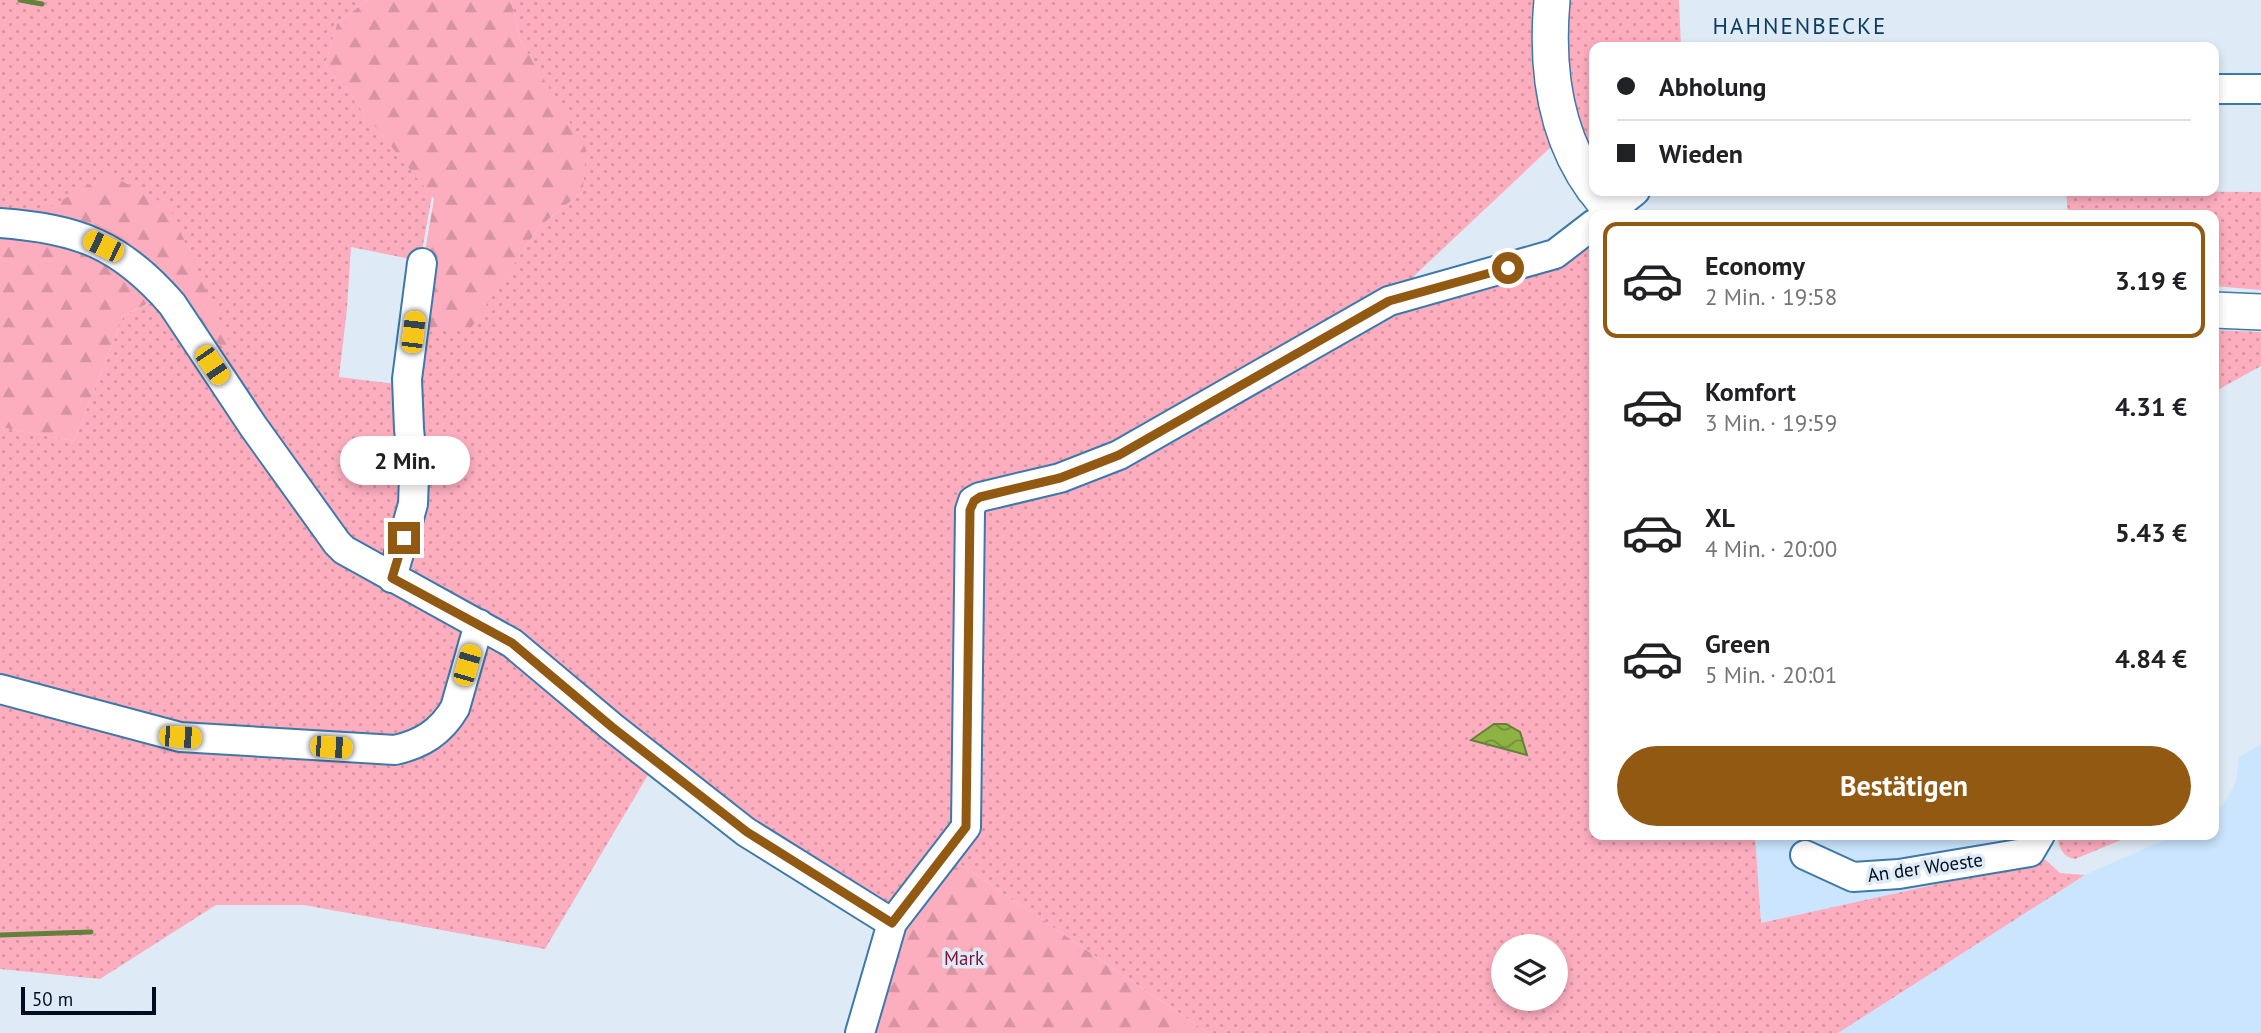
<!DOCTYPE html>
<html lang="de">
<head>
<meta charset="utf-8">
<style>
	:root { --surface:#fff; --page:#f6f6f6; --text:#202124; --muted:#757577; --line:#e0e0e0; --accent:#925913 }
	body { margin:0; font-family:"PT Sans",sans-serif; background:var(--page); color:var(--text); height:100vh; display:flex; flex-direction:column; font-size:26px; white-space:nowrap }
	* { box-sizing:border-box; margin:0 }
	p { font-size:23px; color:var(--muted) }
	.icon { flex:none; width:38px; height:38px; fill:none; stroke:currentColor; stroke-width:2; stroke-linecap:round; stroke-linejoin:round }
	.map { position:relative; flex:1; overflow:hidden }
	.side { position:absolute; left:1589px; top:210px; width:630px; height:630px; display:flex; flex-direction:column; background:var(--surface); border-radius:14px; box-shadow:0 4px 10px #0003 }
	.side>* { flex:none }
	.top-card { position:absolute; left:1589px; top:42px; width:630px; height:154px; border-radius:14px; box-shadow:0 4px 10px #0003; display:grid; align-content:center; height:154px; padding:0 28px; background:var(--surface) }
	.tools { position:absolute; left:1491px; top:934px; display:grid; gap:14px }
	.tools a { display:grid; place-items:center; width:77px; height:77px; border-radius:50%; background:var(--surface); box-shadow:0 4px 10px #0003; font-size:35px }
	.scale { position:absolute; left:21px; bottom:18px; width:135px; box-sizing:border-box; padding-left:7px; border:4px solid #000d1f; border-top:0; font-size:19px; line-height:24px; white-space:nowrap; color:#000d1f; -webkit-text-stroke:5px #deeaf5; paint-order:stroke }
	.end { position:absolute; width:32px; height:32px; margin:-16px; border:9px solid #925913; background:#fff; box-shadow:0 0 0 4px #fff }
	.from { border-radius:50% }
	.bubble { position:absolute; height:49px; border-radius:24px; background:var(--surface); box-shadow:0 4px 10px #0003; font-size:23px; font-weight:800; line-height:49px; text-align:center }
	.car { position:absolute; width:21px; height:42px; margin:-21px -10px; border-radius:9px; box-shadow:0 0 5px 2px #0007; background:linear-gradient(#f5c518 24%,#345 0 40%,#f5c518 0 76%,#345 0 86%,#f5c518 0) }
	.top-card b { display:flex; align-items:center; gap:24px; height:66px; font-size:26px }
	.top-card b+b { border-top:2px solid var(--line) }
	.top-card i { width:18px; height:18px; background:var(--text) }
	ul { padding:12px 0 0; list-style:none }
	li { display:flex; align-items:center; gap:21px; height:116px; margin:0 14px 10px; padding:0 14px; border:4px solid transparent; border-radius:14px }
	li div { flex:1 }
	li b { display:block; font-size:26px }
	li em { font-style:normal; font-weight:800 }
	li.on { border-color:var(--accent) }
	li>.icon { width:63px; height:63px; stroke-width:1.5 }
	.cta { display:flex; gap:14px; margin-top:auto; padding:14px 28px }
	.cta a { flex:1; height:80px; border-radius:42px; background:var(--accent); color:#fff; font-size:28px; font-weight:800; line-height:80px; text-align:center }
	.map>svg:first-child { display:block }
	.built { fill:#cae5fd }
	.grass { fill:url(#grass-dots); fill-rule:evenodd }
	.forest { fill:url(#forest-firs) }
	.water { fill:url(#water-waves); stroke:#638139; stroke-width:2 }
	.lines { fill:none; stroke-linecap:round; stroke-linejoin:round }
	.stream { stroke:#638139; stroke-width:5 }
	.minor-casing { stroke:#3c79aa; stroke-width:32 }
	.major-casing { stroke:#3c79aa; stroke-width:38 }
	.minor { stroke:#fff; stroke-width:28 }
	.major { stroke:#fff; stroke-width:35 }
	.route { stroke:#925913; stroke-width:9 }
	.labels { text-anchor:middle; stroke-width:7; stroke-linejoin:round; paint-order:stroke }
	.street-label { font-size:19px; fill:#000d1f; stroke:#deeaf5 }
	.park-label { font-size:19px; fill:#7c133a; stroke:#deeaf5 }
	.quarter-label { font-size:23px; letter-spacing:2px; fill:#093c5f; stroke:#deeaf5 }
</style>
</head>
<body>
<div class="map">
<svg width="2261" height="1033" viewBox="0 0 2261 1033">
	<defs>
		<pattern id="grass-dots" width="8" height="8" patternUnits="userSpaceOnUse" patternTransform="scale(1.75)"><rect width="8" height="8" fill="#fcadbe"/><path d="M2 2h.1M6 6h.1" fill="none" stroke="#d694a3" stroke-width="1.8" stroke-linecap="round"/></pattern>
		<pattern id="forest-firs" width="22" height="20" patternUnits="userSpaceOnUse" patternTransform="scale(1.75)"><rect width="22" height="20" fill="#fcadbe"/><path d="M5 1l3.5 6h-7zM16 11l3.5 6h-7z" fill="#d694a3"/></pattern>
		<pattern id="water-waves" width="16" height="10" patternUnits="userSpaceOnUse" patternTransform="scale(1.75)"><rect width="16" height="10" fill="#8eb344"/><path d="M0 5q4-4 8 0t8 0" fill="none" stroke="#729038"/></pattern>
	</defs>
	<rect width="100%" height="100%" fill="#deeaf5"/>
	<path class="built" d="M2261,744v289h-423l247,-158 91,-40h38v-21l11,-12 11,-20 3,-25z
		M1755,835h282l9,25 -285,63z"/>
	<path class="grass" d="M0,0h367l-30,24 -12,41 107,131 -12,65 -69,-14 -4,61 -8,69 65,8v119l-14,68 -45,-25 -163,-225 51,30 -213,-128 -20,-3z
		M511,0h1029l14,144 -140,132 7,13 -364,185 -79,12 -16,340 -71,94 -480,-342 6,-62 1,-176 19,-13h34l68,-100 44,-36 2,-42 -65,-109z
		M1567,0h112l2,47h-87v119l-27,-75z
		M2066,191l195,1v98l-47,-4v-71h-146z
		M1594,230v605h161l6,88 285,-63 14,13 25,2 -247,158h-630l-258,-176 25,-351 87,-23 329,-176zM1503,947h53v52h-53z
		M150,303l17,11 172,236 135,78 -38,99 -41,21 -214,-13 -181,-48v-260l74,14 50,-126z
		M2214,330l47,2v34l-47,26z
		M478,632l174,136 -107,181 -241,-44h-88l-116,74 -100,-10v-277l181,47 240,8z
		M2056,835h77l-58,24c-14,-2 -15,-13 -19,-24z"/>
	<path class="forest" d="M367,0h144l9,40 66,109 -3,42 -44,36 -68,101 -34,-1 -19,13 5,-77 11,-64 -109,-134 12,-41z
		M108,174l61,32 65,147 -85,-50 -25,12 -50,126 -74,-14v-200l11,2z
		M950,857l258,176h-345l31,-109z"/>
	<path class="water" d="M1494,724h12l14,8 7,23 -56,-15z"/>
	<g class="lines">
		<path class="stream" d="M20,0l22,4
			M0,935l91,-3"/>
		<g class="minor-casing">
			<path id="minor" d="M2214,89h47
				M1605,215l30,-24
				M0,223c78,6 120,21 172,81l81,122 84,117 7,7 168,93 100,84 134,105 146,91
				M392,578l21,-74 1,-27 -5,-48 -2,-50 15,-116
				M0,689l180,48 215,13c27,-6 46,-18 60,-42l24,-84
				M1805,855l48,22 46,-3 131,-22 10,-17
				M860,1033l32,-110 74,-96 4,-317 3,-9 7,-4 80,-19 59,-23 270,-154 166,-47 39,-30"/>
		</g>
		<g class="major-casing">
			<path id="major" d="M1552,0c-6,66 2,134 42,189
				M1596,191l18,24
				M2214,310l47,2"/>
		</g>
		<use href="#minor" class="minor"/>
		<use href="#major" class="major"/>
	</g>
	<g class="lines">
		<path class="route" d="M404,538l-12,40 120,65 100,84 135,105 145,91 74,-96 4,-317 4,-9 6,-4 80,-19 59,-23 270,-154 119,-33"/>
	</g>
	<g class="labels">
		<g class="street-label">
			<text transform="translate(1925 867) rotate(-8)" y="7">An der Woeste</text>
		</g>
		<g class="park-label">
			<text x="964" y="965">Mark</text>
		</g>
		<g class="quarter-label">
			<text x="1800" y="34">HAHNENBECKE</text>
		</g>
	</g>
</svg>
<div class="tools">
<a><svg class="icon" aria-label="layers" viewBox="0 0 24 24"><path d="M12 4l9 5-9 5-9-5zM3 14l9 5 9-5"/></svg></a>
</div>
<div class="scale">50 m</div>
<i class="end from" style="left:1508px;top:268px"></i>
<i class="end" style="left:404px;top:538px"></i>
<div class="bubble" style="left:340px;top:436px;width:130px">2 Min.</div>
<i class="car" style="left:103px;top:246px;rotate:296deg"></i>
<i class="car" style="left:413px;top:332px;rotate:7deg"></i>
<i class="car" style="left:212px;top:365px;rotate:146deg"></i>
<i class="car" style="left:467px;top:665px;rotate:16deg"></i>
<i class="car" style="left:180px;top:737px;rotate:94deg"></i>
<i class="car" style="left:331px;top:747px;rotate:94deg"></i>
<div class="top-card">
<b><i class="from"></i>Abholung</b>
<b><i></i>Wieden</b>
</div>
<section class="side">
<ul>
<li class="on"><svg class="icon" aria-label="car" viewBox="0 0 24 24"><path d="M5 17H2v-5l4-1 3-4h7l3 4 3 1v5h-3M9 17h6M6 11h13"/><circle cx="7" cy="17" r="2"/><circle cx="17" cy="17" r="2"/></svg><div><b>Economy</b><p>2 Min. · 19:58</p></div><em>3.19 €</em></li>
<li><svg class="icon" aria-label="car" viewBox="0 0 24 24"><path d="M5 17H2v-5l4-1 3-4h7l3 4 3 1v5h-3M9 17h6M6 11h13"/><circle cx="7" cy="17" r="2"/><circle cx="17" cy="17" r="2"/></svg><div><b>Komfort</b><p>3 Min. · 19:59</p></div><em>4.31 €</em></li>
<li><svg class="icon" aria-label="car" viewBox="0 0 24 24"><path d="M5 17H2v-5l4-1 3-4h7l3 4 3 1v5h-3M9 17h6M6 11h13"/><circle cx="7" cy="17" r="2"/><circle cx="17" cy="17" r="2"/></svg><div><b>XL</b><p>4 Min. · 20:00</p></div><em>5.43 €</em></li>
<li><svg class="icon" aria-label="car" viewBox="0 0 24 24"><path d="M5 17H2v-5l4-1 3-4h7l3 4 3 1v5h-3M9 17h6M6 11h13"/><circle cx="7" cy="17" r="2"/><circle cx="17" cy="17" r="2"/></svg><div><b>Green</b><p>5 Min. · 20:01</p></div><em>4.84 €</em></li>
</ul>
<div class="cta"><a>Bestätigen</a></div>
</section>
</div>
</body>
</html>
